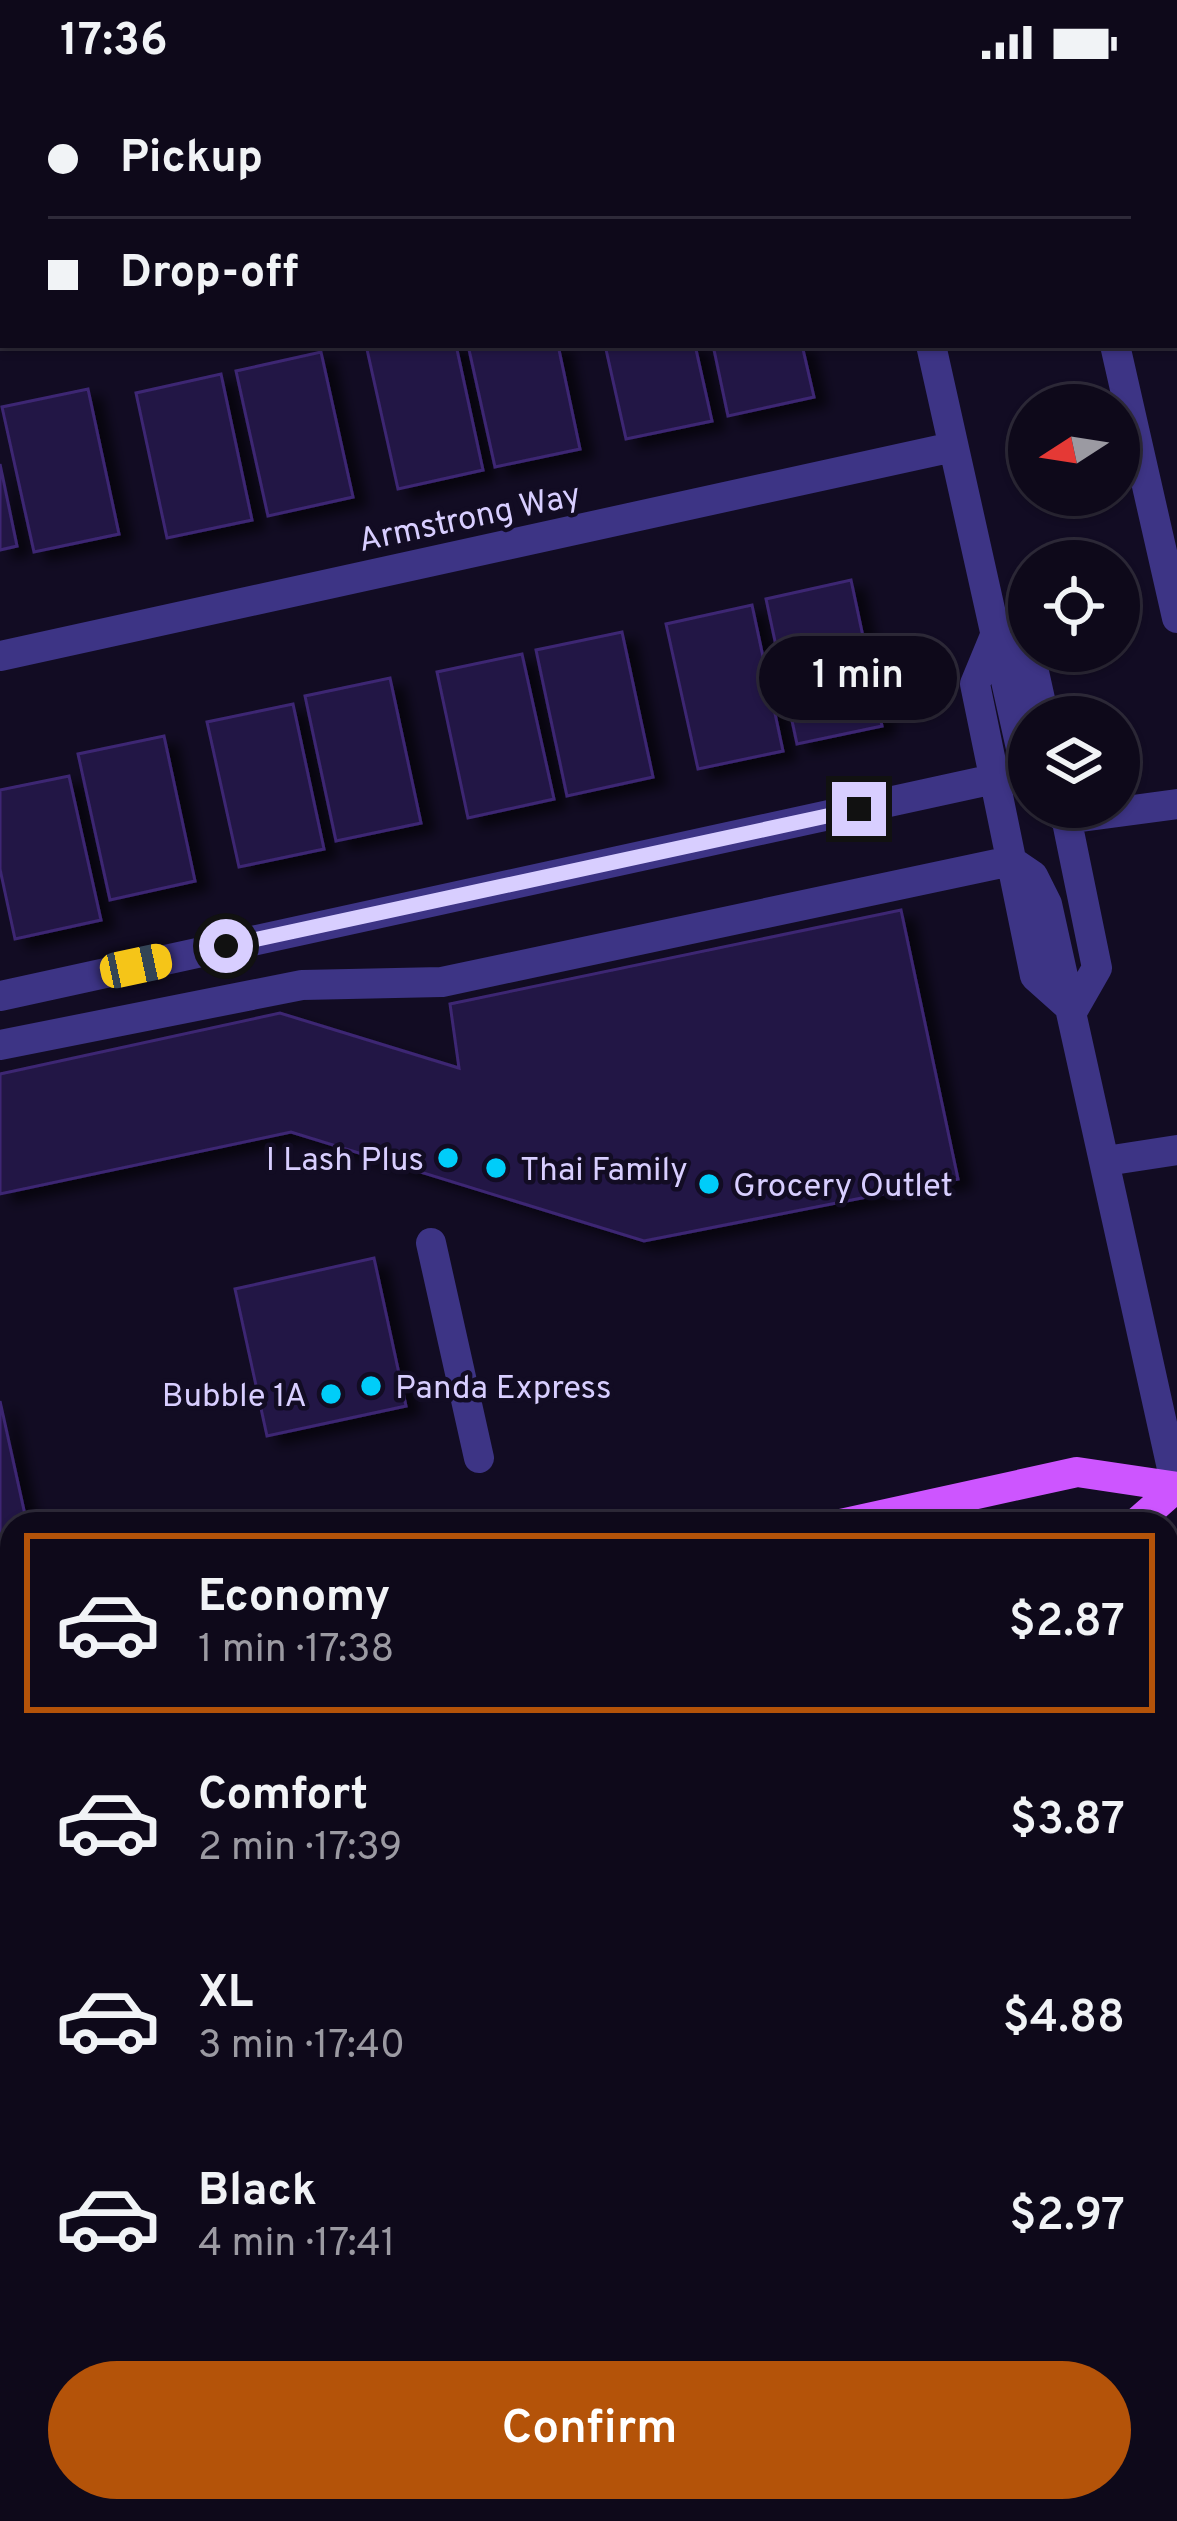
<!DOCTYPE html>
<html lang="en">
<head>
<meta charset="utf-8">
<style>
	:root { --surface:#0e091a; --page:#1c1727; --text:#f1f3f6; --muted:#9b9aa2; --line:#2e2a39; --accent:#b45309 }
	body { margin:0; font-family:Overpass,sans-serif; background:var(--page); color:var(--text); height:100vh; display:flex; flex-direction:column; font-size:45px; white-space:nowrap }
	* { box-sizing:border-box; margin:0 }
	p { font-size:39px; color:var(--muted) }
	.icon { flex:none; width:66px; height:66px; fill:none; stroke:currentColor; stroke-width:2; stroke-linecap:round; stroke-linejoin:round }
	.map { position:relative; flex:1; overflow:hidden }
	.drawer { position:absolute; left:0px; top:1428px; width:1179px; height:1011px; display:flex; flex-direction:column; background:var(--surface); border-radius:36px 36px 0 0; box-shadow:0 3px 9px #0004,0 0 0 3px var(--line) }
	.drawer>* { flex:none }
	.hud { position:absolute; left:0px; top:0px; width:1179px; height:264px; box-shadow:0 3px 9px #0004,0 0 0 3px var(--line); display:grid; align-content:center; height:264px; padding:0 48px; background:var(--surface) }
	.needle { width:78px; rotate:258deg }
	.fabs { position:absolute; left:1008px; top:300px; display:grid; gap:24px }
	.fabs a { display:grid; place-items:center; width:132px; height:132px; border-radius:50%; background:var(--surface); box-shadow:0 3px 9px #0004,0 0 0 3px var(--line); font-size:60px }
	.end { position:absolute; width:54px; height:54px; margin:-27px; border:15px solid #d8ceff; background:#111; box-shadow:0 0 0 6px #111 }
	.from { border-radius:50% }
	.bubble { position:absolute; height:84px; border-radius:42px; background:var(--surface); box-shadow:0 3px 9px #0004,0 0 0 3px var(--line); font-size:39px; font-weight:600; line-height:84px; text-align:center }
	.car { position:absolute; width:36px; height:72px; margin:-36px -18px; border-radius:15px; box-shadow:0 0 9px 3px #0007; background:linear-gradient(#f5c518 24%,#345 0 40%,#f5c518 0 76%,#345 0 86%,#f5c518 0) }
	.hud b { display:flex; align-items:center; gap:42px; height:114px; font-size:45px }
	.hud b+b { border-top:3px solid var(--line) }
	.hud i { width:30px; height:30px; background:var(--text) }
	ul { padding:21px 0 0; list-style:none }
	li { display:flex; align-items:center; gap:36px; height:180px; margin:0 24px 18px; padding:0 24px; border:6px solid transparent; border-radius:0px }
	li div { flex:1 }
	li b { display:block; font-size:45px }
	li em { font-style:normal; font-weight:600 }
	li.active { border-color:var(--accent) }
	li>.icon { width:108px; height:108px; stroke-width:1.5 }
	.button { display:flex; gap:24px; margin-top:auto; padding:24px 48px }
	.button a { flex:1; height:138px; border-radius:72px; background:var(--accent); color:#fff; font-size:48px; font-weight:600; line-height:138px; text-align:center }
	.status { display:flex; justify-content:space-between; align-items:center; height:84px; padding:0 60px; background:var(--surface); direction:ltr }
	.status svg { height:33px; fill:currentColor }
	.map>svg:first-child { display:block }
	.building { fill:#241745; stroke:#3c2773; stroke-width:3; filter:url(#shadow) }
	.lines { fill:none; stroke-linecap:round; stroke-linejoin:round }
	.minor { stroke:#3d3485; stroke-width:30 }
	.major { stroke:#cd55ff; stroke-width:30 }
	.route { stroke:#d8ceff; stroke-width:15 }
	.poi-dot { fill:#00cdf9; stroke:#120c23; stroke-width:4.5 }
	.labels { text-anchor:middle; stroke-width:9; stroke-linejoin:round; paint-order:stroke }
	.street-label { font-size:33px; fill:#d8ceff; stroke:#120c23 }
	.poi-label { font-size:33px; fill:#d8ceff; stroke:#120c23; text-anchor:start }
</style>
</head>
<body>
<div class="status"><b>17:36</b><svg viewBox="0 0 49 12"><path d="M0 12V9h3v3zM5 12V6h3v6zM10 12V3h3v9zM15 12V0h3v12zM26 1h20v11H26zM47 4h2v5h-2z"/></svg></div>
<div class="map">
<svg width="1177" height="2437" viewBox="0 0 1177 2437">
	<defs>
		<filter id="shadow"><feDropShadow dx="13" dy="8" stdDeviation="6" flood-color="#0009"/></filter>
	</defs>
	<rect width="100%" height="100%" fill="#120c23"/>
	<path class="building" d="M0,81l3,7 -3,124z
		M366,261h90l27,125 -85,19z
		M468,261h90l22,104 -85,18z
		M605,261h90l17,76 -86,18z
		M713,261h89l12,52 -86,19z
		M321,268l32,145 -85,19 -32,-145z
		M221,290l31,146 -85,18 -31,-145z
		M88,305l31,145 -85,18 -32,-145z
		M0,380l17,82 -17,4z
		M851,496l31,146 -85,18 -31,-145z
		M752,521l31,146 -85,18 -32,-145z
		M622,548l31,145 -86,19 -31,-146z
		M522,570l32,145 -86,19 -31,-146z
		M390,594l31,145 -85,18 -31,-145z
		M293,620l31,145 -85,18 -32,-145z
		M164,652l31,145 -85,19 -32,-146z
		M69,692l32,144 -86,19 -15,-70v-79z
		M901,826l57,269 -314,62 -353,-109 -291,62v-120l280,-61 179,55 -9,-64z
		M374,1174l32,148 -139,30 -32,-147z
		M0,1317l27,123h-15v107l-12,2z
		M1167,1974l10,44v58l-10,2z
		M1177,2297v140h-22l-2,-10h14v-128z
		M217,2427h134l-13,3 2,7h-121z
		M746,2427h46l2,10h-83z
		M820,2427h92l3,10h-93z
		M940,2427h87l2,10h-87z"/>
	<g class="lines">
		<path class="minor" d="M875,0l1,3
			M1176,75h1
			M0,245h3
			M931,261l98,439
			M1115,261l62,273
			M994,554l-19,46 60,292 38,34
			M994,554l40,34 10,45
			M0,572l953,-209
			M1064,723l33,161 -24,42
			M1053,726l13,9 111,-15
			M0,912l994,-217
			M0,961l302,-60 140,-3 569,-121 22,15 14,28 130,587
			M1106,1077l71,-11
			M431,1159l48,215
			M1167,1837l10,-2
			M1167,2201l10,-2
			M112,2427l2,10"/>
		<path class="major" d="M841,1440l236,-52 100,15
			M1135,1440l41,-36
			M0,1620l12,-2
			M0,1711l12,-11"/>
	</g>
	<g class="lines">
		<path class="route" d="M226,862l633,-137"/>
	</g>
	<g class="poi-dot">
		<circle cx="448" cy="1074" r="12"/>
		<circle cx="496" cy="1084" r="12"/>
		<circle cx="709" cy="1100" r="12"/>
		<circle cx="371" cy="1302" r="12"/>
		<circle cx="331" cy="1310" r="12"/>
	</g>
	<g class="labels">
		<g class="street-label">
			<text transform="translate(469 432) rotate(-12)" y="12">Armstrong Way</text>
		</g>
		<g class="poi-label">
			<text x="424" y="1086" text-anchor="end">I Lash Plus</text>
			<text x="520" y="1096">Thai Family</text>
			<text x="733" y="1112">Grocery Outlet</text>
			<text x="395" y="1314">Panda Express</text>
			<text x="307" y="1322" text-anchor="end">Bubble 1A</text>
		</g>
	</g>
</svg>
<div class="fabs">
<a><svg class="needle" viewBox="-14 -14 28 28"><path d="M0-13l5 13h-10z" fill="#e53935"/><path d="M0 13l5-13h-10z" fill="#9b9aa2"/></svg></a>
<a><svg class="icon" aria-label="locate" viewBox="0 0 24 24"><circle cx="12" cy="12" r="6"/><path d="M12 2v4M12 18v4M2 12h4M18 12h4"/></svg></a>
<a><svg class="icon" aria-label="layers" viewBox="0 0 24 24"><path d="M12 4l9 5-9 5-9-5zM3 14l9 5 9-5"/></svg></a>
</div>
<i class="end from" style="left:226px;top:862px"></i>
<i class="end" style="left:859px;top:725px"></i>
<div class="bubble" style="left:759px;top:552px;width:198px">1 min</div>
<i class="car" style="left:136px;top:882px;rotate:78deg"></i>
<div class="hud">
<b><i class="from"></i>Pickup</b>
<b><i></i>Drop-off</b>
</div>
<section class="drawer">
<ul>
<li class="active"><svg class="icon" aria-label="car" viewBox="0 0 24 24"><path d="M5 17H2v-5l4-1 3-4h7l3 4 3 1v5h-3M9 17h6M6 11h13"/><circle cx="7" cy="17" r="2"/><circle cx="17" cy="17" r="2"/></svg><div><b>Economy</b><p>1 min · 17:38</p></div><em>$2.87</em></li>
<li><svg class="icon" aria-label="car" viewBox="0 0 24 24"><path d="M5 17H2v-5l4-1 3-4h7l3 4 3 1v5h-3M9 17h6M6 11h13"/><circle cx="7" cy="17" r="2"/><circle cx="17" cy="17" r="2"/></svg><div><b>Comfort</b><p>2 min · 17:39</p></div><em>$3.87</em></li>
<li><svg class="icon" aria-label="car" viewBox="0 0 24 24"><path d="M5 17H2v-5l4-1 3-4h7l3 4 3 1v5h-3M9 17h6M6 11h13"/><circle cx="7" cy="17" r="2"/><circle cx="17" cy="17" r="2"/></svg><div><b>XL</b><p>3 min · 17:40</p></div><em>$4.88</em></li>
<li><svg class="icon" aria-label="car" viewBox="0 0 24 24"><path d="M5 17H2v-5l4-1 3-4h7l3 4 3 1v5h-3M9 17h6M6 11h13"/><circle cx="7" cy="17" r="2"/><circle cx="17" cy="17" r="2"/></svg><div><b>Black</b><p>4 min · 17:41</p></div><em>$2.97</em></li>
</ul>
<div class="button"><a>Confirm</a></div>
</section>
</div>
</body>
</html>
